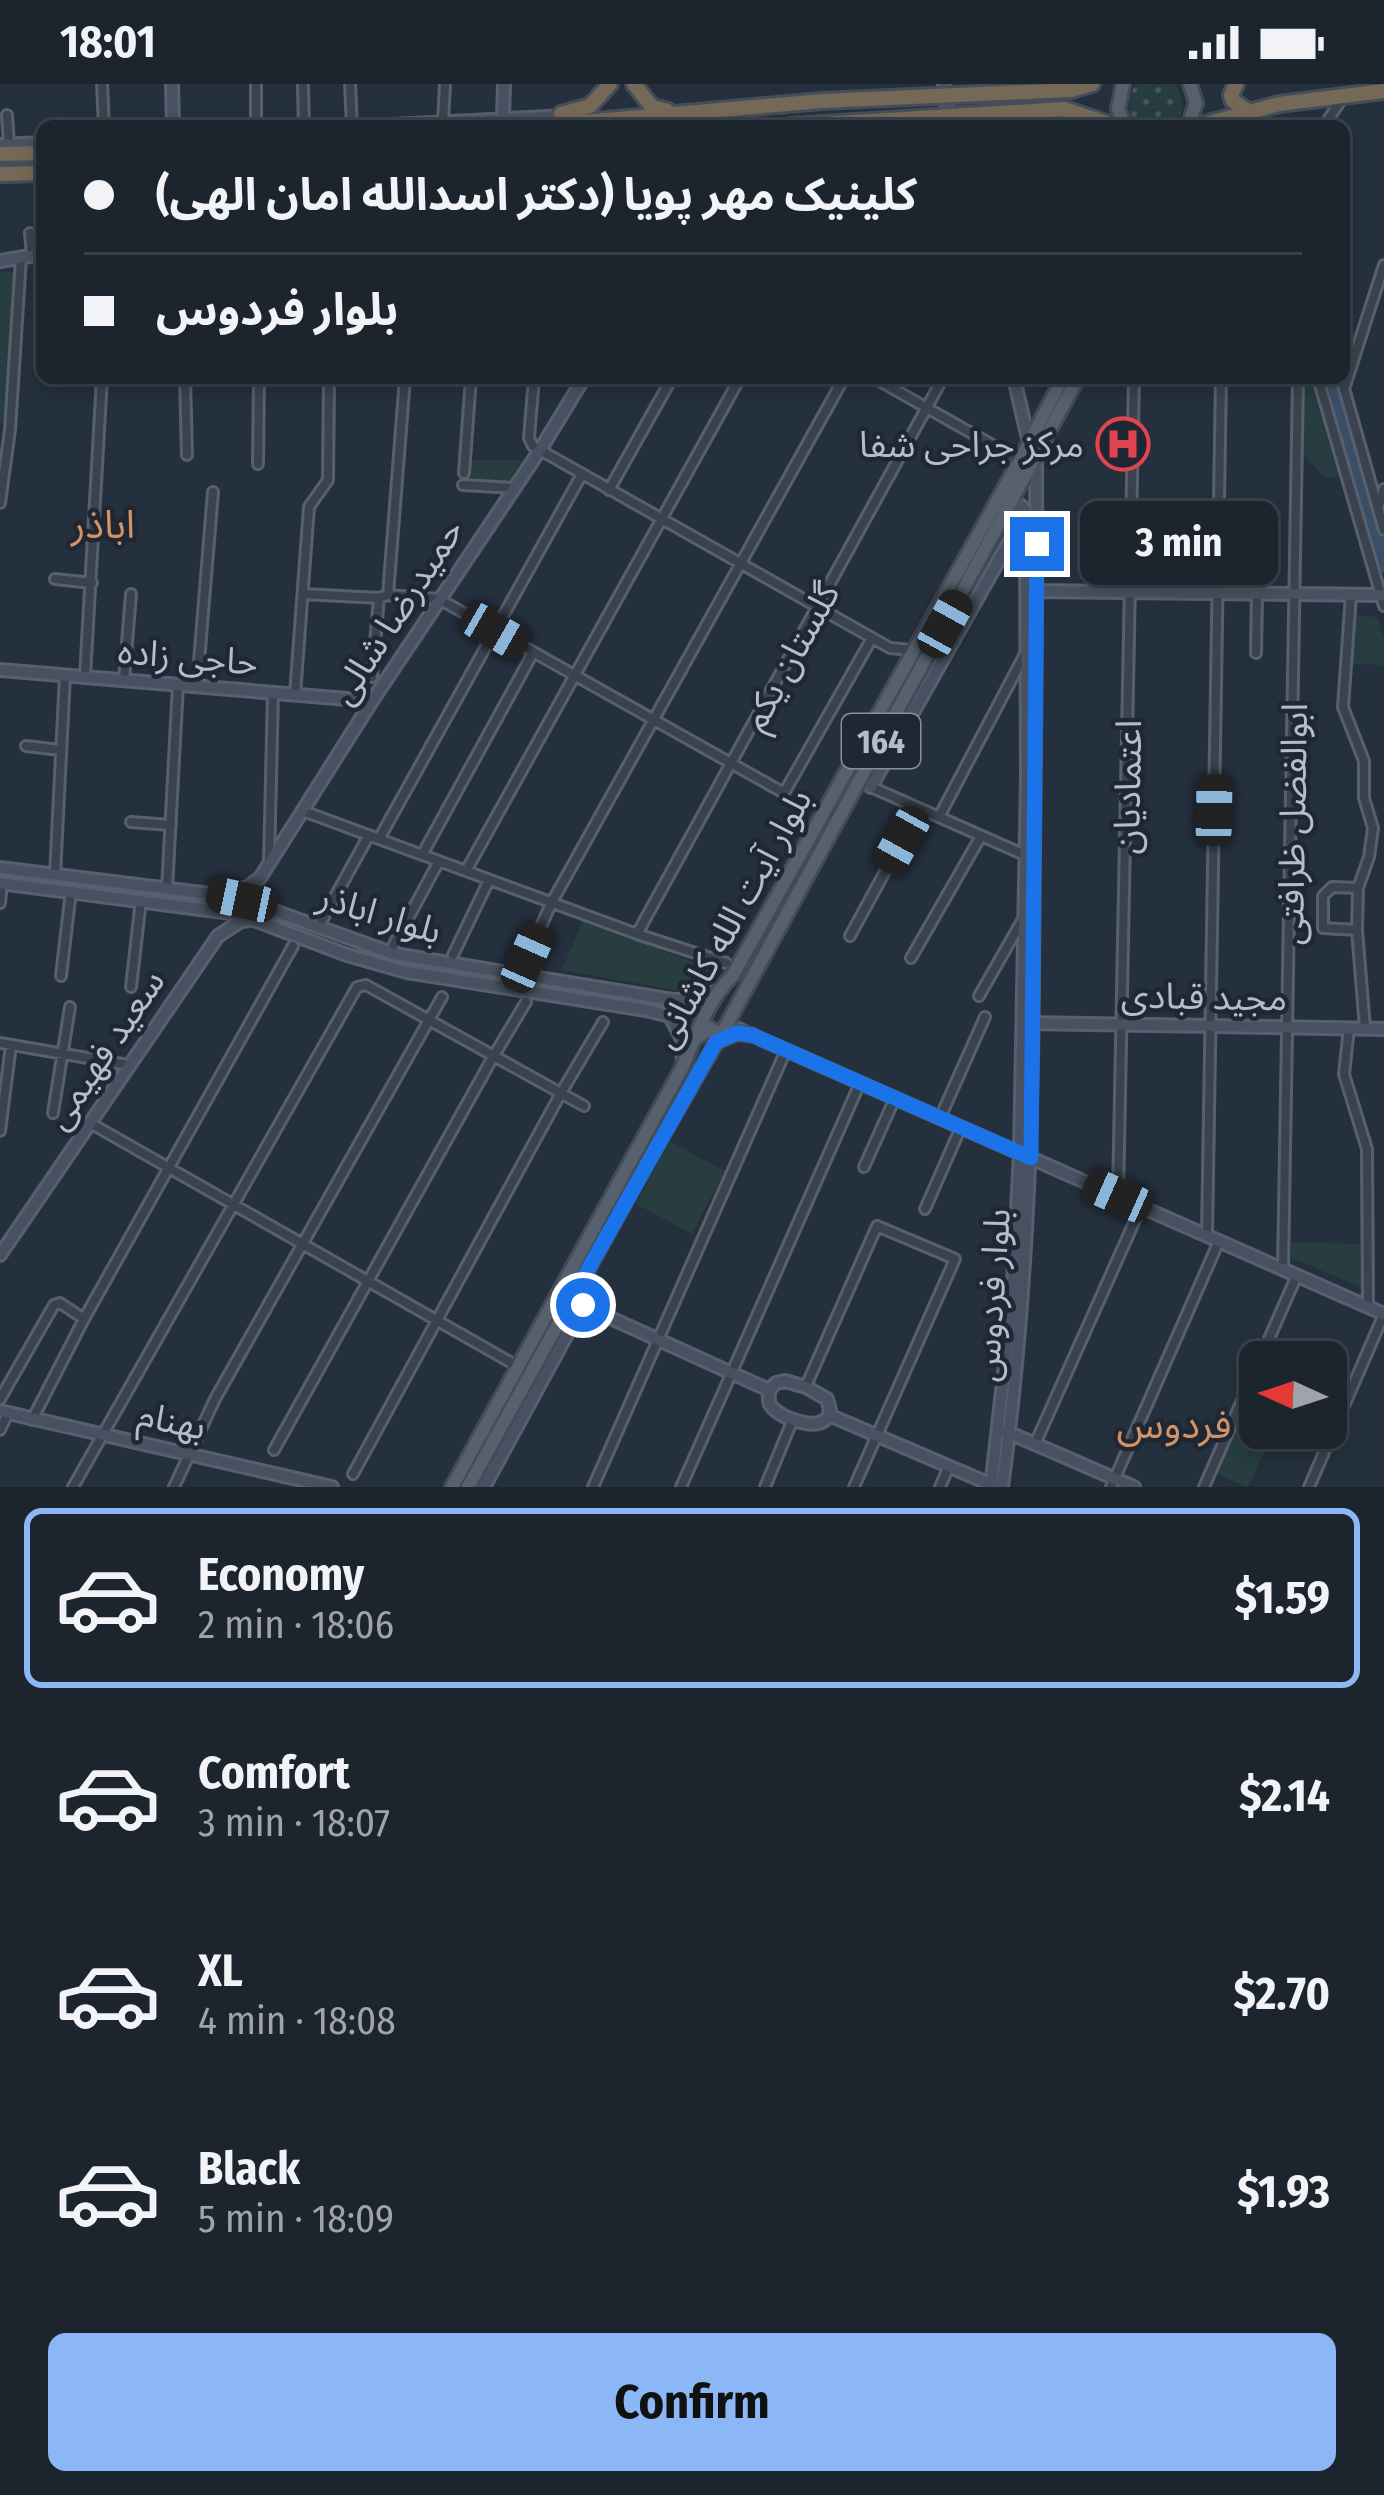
<!DOCTYPE html>
<html lang="en">
<head>
<meta charset="utf-8">
<style>
	:root { --surface:#1c242e; --page:#29303a; --text:#f1f3f6; --muted:#a0a4aa; --line:#3a414a; --accent:#8cb7f7 }
	body { margin:0; font-family:"Fira Sans Condensed","Noto Sans Arabic",sans-serif; background:var(--page); color:var(--text); height:100vh; display:flex; flex-direction:column; font-size:45px; white-space:nowrap }
	* { box-sizing:border-box; margin:0 }
	p { font-size:39px; color:var(--muted) }
	.icon { flex:none; width:66px; height:66px; fill:none; stroke:currentColor; stroke-width:2; stroke-linecap:round; stroke-linejoin:round }
	.map { position:relative; height:1403px; overflow:hidden }
	.sheet { display:flex; flex-direction:column; background:var(--surface); flex:1 }
	.sheet>* { flex:none }
	.top-card { position:absolute; left:36px; top:36px; width:1314px; height:264px; border-radius:18px; box-shadow:0 6px 18px #0003,0 0 0 3px var(--line); display:grid; align-content:center; height:264px; padding:0 48px; background:var(--surface) }
	.needle { width:78px; rotate:273deg }
	.tools { position:absolute; left:1239px; top:1257px; display:grid; gap:24px }
	.tools a { display:grid; place-items:center; width:108px; height:108px; border-radius:18px; background:var(--surface); box-shadow:0 6px 18px #0003,0 0 0 3px var(--line); font-size:60px }
	.end { position:absolute; width:54px; height:54px; margin:-27px; border:15px solid #1a73e8; background:#fff; box-shadow:0 0 0 6px #fff }
	.from { border-radius:50% }
	.bubble { position:absolute; height:84px; border-radius:18px; background:var(--surface); box-shadow:0 6px 18px #0003,0 0 0 3px var(--line); font-size:39px; font-weight:700; line-height:84px; text-align:center }
	.car { position:absolute; width:36px; height:72px; margin:-36px -18px; border-radius:15px; box-shadow:0 0 9px 3px #0007; background:linear-gradient(#222 24%,#8ab4d8 0 40%,#222 0 76%,#8ab4d8 0 86%,#222 0) }
	.top-card b { display:flex; align-items:center; gap:42px; height:114px; font-size:45px }
	.top-card b+b { border-top:3px solid var(--line) }
	.top-card i { width:30px; height:30px; background:var(--text) }
	ul { padding:21px 0 0; list-style:none }
	li { display:flex; align-items:center; gap:36px; height:180px; margin:0 24px 18px; padding:0 24px; border:6px solid transparent; border-radius:18px }
	li div { flex:1 }
	li b { display:block; font-size:45px }
	li em { font-style:normal; font-weight:700 }
	li.on { border-color:var(--accent) }
	li>.icon { width:108px; height:108px; stroke-width:1.5 }
	.primary-button { display:flex; gap:24px; margin-top:auto; padding:24px 48px }
	.primary-button a { flex:1; height:138px; border-radius:18px; background:var(--accent); color:#111; font-size:48px; font-weight:700; line-height:138px; text-align:center }
	.status { display:flex; justify-content:space-between; align-items:center; height:84px; padding:0 60px; background:var(--surface); direction:ltr }
	.status svg { height:33px; fill:currentColor }
	.map>svg:first-child { display:block }
	.grass { fill:url(#grass-dots) }
	.green { fill:#273d3f }
	.lines { fill:none; stroke-linecap:round; stroke-linejoin:round }
	.river { stroke:#3a4e67; stroke-width:14 }
	.street-casing { stroke:#57606c; stroke-width:14 }
	.secondary-casing { stroke:#57606c; stroke-width:16 }
	.primary-casing { stroke:#424b57; stroke-width:18 }
	.highway-casing { stroke:#444d59; stroke-width:20 }
	.street { stroke:#39424e; stroke-width:8 }
	.secondary { stroke:#475161; stroke-width:10 }
	.primary { stroke:#57616e; stroke-width:12 }
	.highway { stroke:#746856; stroke-width:14 }
	.route { stroke:#1a73e8; stroke-width:15 }
	.labels { text-anchor:middle; stroke-width:9; stroke-linejoin:round; paint-order:stroke }
	.shield { fill:#1e2733; stroke:#88909c; stroke-width:3 }
	.shield-label { font-size:33px; font-weight:bold; fill:#b5bdc9 }
	.poi-label { font-size:36px; fill:#b5bdc9; stroke:#1e2733; text-anchor:end }
	.street-label { font-size:36px; fill:#b5bdc9; stroke:#1e2733 }
	.neighbourhood-label { font-size:39px; fill:#d49365; stroke:#1e2733 }
</style>
</head>
<body>
<div class="status"><b>18:01</b><svg viewBox="0 0 49 12"><path d="M0 12V9h3v3zM5 12V6h3v6zM10 12V3h3v9zM15 12V0h3v12zM26 1h20v11H26zM47 4h2v5h-2z"/></svg></div>
<div class="map">
<svg width="1384" height="1403" viewBox="0 0 1384 1403">
	<defs>
		<pattern id="grass-dots" width="8" height="8" patternUnits="userSpaceOnUse" patternTransform="scale(3)"><rect width="8" height="8" fill="#273d3f"/><path d="M2 2h.1M6 6h.1" fill="none" stroke="#445759" stroke-width="1.8" stroke-linecap="round"/></pattern>
	</defs>
	<rect width="100%" height="100%" fill="#25303e"/>
	<path class="grass" d="M1136,0h39c38,54 -77,58 -39,0z"/>
	<path class="green" d="M16,187l-10,153 -6,-1v-150z
		M1301,294h12l28,98 -15,2 -25,-26z
		M470,376h53l-17,25 -38,-2z
		M1353,531l24,2 7,22v26l-33,-1z
		M583,836l130,50 -11,17 -16,5 -124,-22z
		M669,1057l56,30 -33,63 -56,-30z
		M1291,1158l69,2 1,43 -70,-29z
		M1260,1286v58h15l-27,59h-2l-31,-14z"/>
	<g class="lines">
		<path class="river" d="M1333,294l51,188"/>
		<g class="street-casing">
			<path id="street" d="M102,0l2,42
				M350,0l2,42
				M303,2l1,40
				M7,31l2,30
				M443,38l2,-38
				M256,42v-42
				M1324,42l19,-29
				M30,149l2,23
				M185,294l2,77
				M534,294l-5,60 4,8 357,202 22,2
				M874,294l145,82
				M1318,294l66,228
				M1341,294l43,152
				M1344,305l40,-124
				M258,380l1,-86
				M464,389l7,-95
				M463,401l50,3
				M609,406l63,-112
				M0,419l10,-73 11,-172
				M1378,424l6,-19
				M55,495l37,4
				M303,510l76,4 9,-3 51,4 345,194 88,-155
				M388,511l17,-217
				M1351,511l-8,112 21,54v37l9,30 -4,29 -11,31 -1,42 8,98
				M1256,569l1,-59
				M85,593l17,-299
				M372,593l7,-79
				M124,596l7,-86
				M197,602l16,-194
				M295,611l14,-188 19,-27 1,-102
				M26,662l34,4
				M871,703l156,69
				M303,727l334,123 89,29
				M939,733l86,-163
				M131,738l40,3
				M379,755l203,-365
				M422,771l111,-202
				M269,778l4,-169
				M466,787l274,-493
				M55,791l10,-200
				M167,805l11,-204
				M0,819l2,-20
				M321,838l48,-87
				M1357,846l-34,-2v-32l9,-9 26,1
				M637,850l306,-556
				M850,852l69,-127
				M393,862l46,-85
				M453,871l36,-75
				M911,874l70,-122
				M523,882l29,-64 292,-524
				M61,892l10,-85
				M131,903l10,-87
				M979,912l44,-77
				M1349,944l-5,46 23,75 1,158
				M0,959l128,22
				M53,1029l17,-106
				M940,1034l45,-101
				M90,1039l427,243
				M0,1047l11,-86
				M864,1083l31,-69
				M1118,1113l16,-819
				M925,1125l36,-82
				M1207,1152l14,-858
				M1283,1185l15,-891
				M806,1302l71,-160 78,33 -101,228
				M0,1315l54,-94 6,-2 24,16
				M32,1336l52,-101 209,-373
				M0,1346l8,-17
				M1035,1360l106,-237
				M274,1366l219,-393 33,-55
				M353,1390l208,-381 42,-71
				M73,1403l284,-500 9,-2 218,121
				M174,1403l41,-88 227,-402
				M593,1403l193,-437
				M681,1403l179,-404
				M765,1403l28,-68
				M940,1403l9,-21
				M1111,1403l108,-246
				M1204,1403l93,-212
				M1309,1403l75,-173"/>
		</g>
		<g class="secondary-casing">
			<path id="secondary" d="M172,0l1,42
				M944,0l5,42
				M503,33l1,-33
				M373,42l194,-10
				M0,61l42,-2
				M0,177l42,-7
				M1014,294l15,65
				M1036,507l348,4
				M0,586l372,31
				M871,703l142,-252 8,-4 5,2
				M0,784l218,27 40,10 136,49 279,46 22,-1 25,-11
				M0,799l238,31 109,41 60,17 239,38 24,6
				M227,810l20,-7 13,-9 112,-177 168,-251 44,-72
				M670,932l12,23 1,25
				M1027,939l357,6
				M727,940l657,290
				M0,1171l218,-319 23,-15 9,-1
				M571,1216l198,90
				M785,1297l21,6 21,12 3,11c-1,3 -1,7 -4,9 -11,11 -41,0 -51,-9 -8,-7 -6,-10 -6,-20l7,-7z
				M0,1327l332,76
				M829,1331l168,72
				M1005,1347l129,56
				M484,1403l99,-182
				M991,1403l21,-183 8,-151 7,-376 -1,-244 -1,-23 -5,-5 -9,1
				M1002,1403c23,-169 30,-338 31,-509 1,-173 4,-346 3,-520"/>
		</g>
		<g class="primary-casing">
			<path id="primary" d="M1123,0l-5,25 7,17
				M1188,42l8,-23 -6,-19
				M698,953l12,-9 4,3 2,11 21,-9 15,2
				M452,1403l231,-421c14,-32 24,-65 50,-91l287,-515 43,-82
				M468,1403l182,-330 77,-133 351,-646"/>
		</g>
		<g class="highway-casing">
			<path id="highway" d="M634,0l18,23 16,4
				M1236,0l-5,11 2,6 15,10
				M561,30l29,-8 20,-22
				M538,42l284,-25 249,-11 21,-6
				M791,42l273,-17 51,17
				M1198,42l81,-22 105,-13
				M0,70l42,-1
				M0,90l42,-1"/>
		</g>
		<use href="#street" class="street"/>
		<use href="#secondary" class="secondary"/>
		<use href="#primary" class="primary"/>
		<use href="#highway" class="highway"/>
	</g>
	<g class="lines">
		<path class="route" d="M583,1221l-12,-5 145,-258 21,-9 15,2 279,123 6,-614"/>
	</g>
	<defs>
		<g id="hospital-ring" transform="scale(2.7)"><circle r="9.5" fill="#1e2733" stroke="#e0444e" stroke-width="1.5"/><path d="M-5-5h3v3.5h4V-5h3V5h-3V1.5h-4V5h-3Z" fill="#e0444e"/></g>
	</defs>
	<g fill-rule="evenodd">
		<use href="#hospital-ring" x="1123" y="360"/>
	</g>
	<g class="labels">
		<rect class="shield" x="842" y="630" width="78" height="54" rx="9"/>
		<g class="shield-label">
			<text x="881" y="669">164</text>
		</g>
		<g class="poi-label">
			<text x="1084" y="373">مرکز جراحی شفا</text>
		</g>
		<g class="street-label">
			<text transform="translate(396 527) rotate(-57)" y="13">حمیدرضا شالی</text>
			<text transform="translate(188 572) rotate(5)" y="13">حاجی زاده</text>
			<text transform="translate(790 572) rotate(-61)" y="13">گلستان یکم</text>
			<text transform="translate(1127 703) rotate(-89)" y="13">اعتمادیان</text>
			<text transform="translate(1292 740) rotate(-89)" y="13">ابوالفضل ظرافتی</text>
			<text transform="translate(380 829) rotate(17)" y="13">بلوار اباذر</text>
			<text transform="translate(731 834) rotate(-61)" y="13">بلوار آیت الله کاشانی</text>
			<text transform="translate(1204 912) rotate(1)" y="13">مجید قبادی</text>
			<text transform="translate(104 965) rotate(-56)" y="13">سعید فهیمی</text>
			<text transform="translate(991 1211) rotate(-86)" y="13">بلوار فردوس</text>
			<text transform="translate(172 1336) rotate(12)" y="13">بهنام</text>
		</g>
		<g class="neighbourhood-label">
			<text x="103" y="454">اباذر</text>
			<text x="1174" y="1354">فردوس</text>
		</g>
	</g>
</svg>
<div class="tools">
<a><svg class="needle" viewBox="-14 -14 28 28"><path d="M0-13l5 13h-10z" fill="#e53935"/><path d="M0 13l5-13h-10z" fill="#a0a4aa"/></svg></a>
</div>
<i class="end from" style="left:583px;top:1221px"></i>
<i class="end" style="left:1037px;top:460px"></i>
<div class="bubble" style="left:1080px;top:417px;width:198px">3 min</div>
<i class="car" style="left:945px;top:540px;rotate:29deg"></i>
<i class="car" style="left:495px;top:547px;rotate:120deg"></i>
<i class="car" style="left:1214px;top:726px;rotate:1deg"></i>
<i class="car" style="left:902px;top:756px;rotate:209deg"></i>
<i class="car" style="left:242px;top:816px;rotate:282deg"></i>
<i class="car" style="left:527px;top:874px;rotate:24deg"></i>
<i class="car" style="left:1118px;top:1112px;rotate:294deg"></i>
<div class="top-card">
<b><i class="from"></i>کلینیک مهر پویا (دکتر اسدالله امان الهی)</b>
<b><i></i>بلوار فردوس</b>
</div>
</div>
<section class="sheet">
<ul>
<li class="on"><svg class="icon" aria-label="car" viewBox="0 0 24 24"><path d="M5 17H2v-5l4-1 3-4h7l3 4 3 1v5h-3M9 17h6M6 11h13"/><circle cx="7" cy="17" r="2"/><circle cx="17" cy="17" r="2"/></svg><div><b>Economy</b><p>2 min · 18:06</p></div><em>$1.59</em></li>
<li><svg class="icon" aria-label="car" viewBox="0 0 24 24"><path d="M5 17H2v-5l4-1 3-4h7l3 4 3 1v5h-3M9 17h6M6 11h13"/><circle cx="7" cy="17" r="2"/><circle cx="17" cy="17" r="2"/></svg><div><b>Comfort</b><p>3 min · 18:07</p></div><em>$2.14</em></li>
<li><svg class="icon" aria-label="car" viewBox="0 0 24 24"><path d="M5 17H2v-5l4-1 3-4h7l3 4 3 1v5h-3M9 17h6M6 11h13"/><circle cx="7" cy="17" r="2"/><circle cx="17" cy="17" r="2"/></svg><div><b>XL</b><p>4 min · 18:08</p></div><em>$2.70</em></li>
<li><svg class="icon" aria-label="car" viewBox="0 0 24 24"><path d="M5 17H2v-5l4-1 3-4h7l3 4 3 1v5h-3M9 17h6M6 11h13"/><circle cx="7" cy="17" r="2"/><circle cx="17" cy="17" r="2"/></svg><div><b>Black</b><p>5 min · 18:09</p></div><em>$1.93</em></li>
</ul>
<div class="primary-button"><a>Confirm</a></div>
</section>
</body>
</html>
